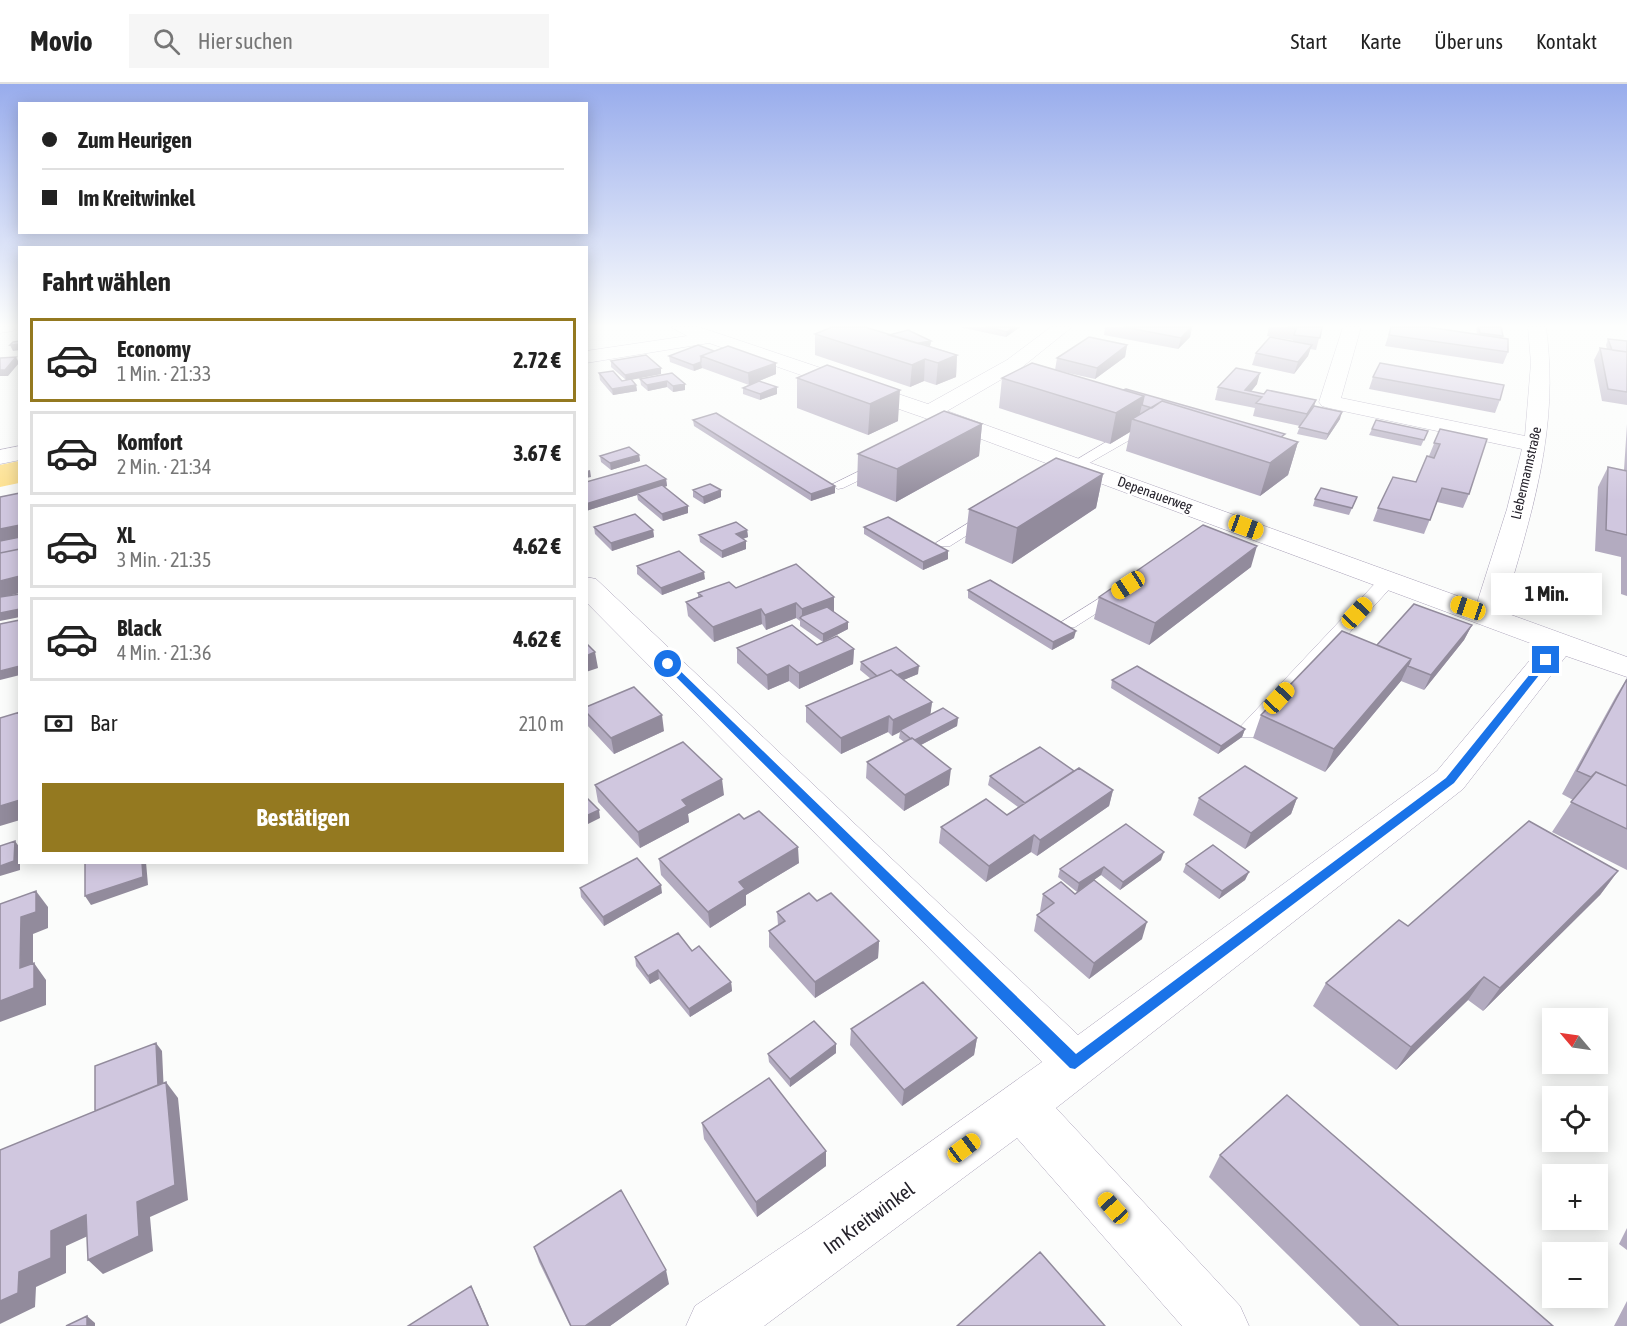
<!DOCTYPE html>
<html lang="de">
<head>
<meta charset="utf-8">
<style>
	:root { --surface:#fff; --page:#f6f6f6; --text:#222; --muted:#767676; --line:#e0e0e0; --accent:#947920 }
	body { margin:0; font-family:"Asap Condensed",sans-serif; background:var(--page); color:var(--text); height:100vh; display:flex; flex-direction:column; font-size:22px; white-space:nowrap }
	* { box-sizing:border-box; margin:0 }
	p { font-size:20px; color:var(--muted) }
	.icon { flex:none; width:33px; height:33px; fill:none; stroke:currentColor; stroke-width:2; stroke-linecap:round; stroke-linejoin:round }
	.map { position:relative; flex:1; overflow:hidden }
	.panel { position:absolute; left:18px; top:162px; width:570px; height:618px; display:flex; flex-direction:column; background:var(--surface); border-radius:0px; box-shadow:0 3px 15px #0003 }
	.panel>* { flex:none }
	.guide { position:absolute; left:18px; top:18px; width:570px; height:132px; border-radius:0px; box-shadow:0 3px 15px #0003; display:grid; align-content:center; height:132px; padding:0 24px; background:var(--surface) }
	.needle { width:39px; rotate:299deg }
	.tools { position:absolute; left:1542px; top:924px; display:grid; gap:12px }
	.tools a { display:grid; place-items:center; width:66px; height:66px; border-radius:0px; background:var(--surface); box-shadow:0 3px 15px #0003; font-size:30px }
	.end { position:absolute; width:27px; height:27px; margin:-14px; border:8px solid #1a73e8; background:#fff; box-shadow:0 0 0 3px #fff }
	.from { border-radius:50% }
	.bubble { position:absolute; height:42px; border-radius:0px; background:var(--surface); box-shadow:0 3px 15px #0003; font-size:20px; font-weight:700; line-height:42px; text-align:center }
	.car { position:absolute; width:18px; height:36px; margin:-18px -9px; border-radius:8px; box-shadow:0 0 4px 2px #0007; background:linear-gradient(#f5c518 24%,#345 0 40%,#f5c518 0 76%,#345 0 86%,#f5c518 0) }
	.guide b { display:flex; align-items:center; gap:21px; height:57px; font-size:22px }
	.guide b+b { border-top:2px solid var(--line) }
	.guide i { width:15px; height:15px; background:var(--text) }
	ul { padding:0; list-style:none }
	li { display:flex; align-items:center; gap:18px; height:84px; margin:0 12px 9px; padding:0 12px; border:3px solid var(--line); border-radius:0px }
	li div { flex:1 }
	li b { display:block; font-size:22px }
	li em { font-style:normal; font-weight:700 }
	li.current { border-color:var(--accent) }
	li>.icon { width:54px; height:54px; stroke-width:1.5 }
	h2 { padding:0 24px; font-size:27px; line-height:72px }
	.pay { display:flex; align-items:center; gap:15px; height:66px; padding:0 24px; font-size:22px }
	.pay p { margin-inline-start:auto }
	.primary-button { display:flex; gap:12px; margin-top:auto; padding:12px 24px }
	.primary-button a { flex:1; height:69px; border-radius:0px; background:var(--accent); color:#fff; font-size:24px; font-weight:700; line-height:69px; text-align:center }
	header { display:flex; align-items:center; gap:36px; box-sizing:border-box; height:84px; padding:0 30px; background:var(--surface); border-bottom:2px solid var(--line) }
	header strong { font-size:28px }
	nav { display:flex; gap:33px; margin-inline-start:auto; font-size:21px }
	.search { width:420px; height:54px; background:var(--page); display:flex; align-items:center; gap:15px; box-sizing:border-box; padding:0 21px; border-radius:0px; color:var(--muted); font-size:22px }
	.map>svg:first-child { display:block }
	.green { fill:#fddf8a }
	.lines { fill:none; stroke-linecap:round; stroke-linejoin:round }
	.lane-casing { stroke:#a9a1b8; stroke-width:1 }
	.street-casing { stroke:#a9a1b8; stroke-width:1 }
	.lane { fill:#fff; fill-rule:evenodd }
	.street { fill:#fff; fill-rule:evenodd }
	.wall { fill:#b3abc0 }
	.shaded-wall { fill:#928b9c }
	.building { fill:#d0c7df; stroke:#928b9c; stroke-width:1.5 }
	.route { fill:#1a73e8 }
	.labels { text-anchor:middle; stroke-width:4.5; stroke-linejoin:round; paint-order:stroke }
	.far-street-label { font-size:14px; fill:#25222b; stroke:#fff }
	.near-street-label { font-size:20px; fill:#25222b; stroke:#fff }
</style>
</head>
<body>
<header>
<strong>Movio</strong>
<div class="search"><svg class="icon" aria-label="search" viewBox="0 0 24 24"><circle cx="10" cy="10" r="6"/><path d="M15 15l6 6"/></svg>Hier suchen</div>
<nav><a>Start</a><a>Karte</a><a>Über uns</a><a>Kontakt</a></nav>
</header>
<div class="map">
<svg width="1627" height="1242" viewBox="0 0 1627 1242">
	<rect width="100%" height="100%" fill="#fbfcfb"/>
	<path class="green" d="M19,377v22l-19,4v-22z"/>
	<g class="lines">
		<g class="lane-casing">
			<path id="lane" d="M1146,334l8,2v6l-89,51h-10l-2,-3z
				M880,377l7,4 -2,3 -42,20 -5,1 -7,-4z
				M988,427l8,5 -3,3 -43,27h-12l-2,-3z
				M1389,490l6,1 2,4 -2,4 -141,154h-14l-3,-5 3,-5 143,-152z
				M1119,502l6,1 2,4 -2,4 -50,32h-12l-3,-4z"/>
		</g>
		<g class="street-casing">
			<path id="street" d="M0,243h16l-3,4 -13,2z
				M671,243h28l229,77 79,-44 44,-33h21l-51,41 -74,43 530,192 30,-94 15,-60 -193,-41 -7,-2 -3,-4 24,-75h18l-20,71 184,38 6,-73 -3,-36h18c14,104 -15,187 -43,285l124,45v20l-61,-21 -103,133 -407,319 184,198 9,20h-67l-165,-188 -253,188h-78l9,-20 116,-79 231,-165 -456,-460v-25l10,2 482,456 359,-264 104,-124 -619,-230 -213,-74 -123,20v-12l101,-15z
				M20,362v14l-20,4v-14z"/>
		</g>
		<use href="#lane" class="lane"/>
		<use href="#street" class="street"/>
	</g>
	<path class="wall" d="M959,243h61l-14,10z
		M1105,243h87l-2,10 -12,12 -74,-14z
		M1269,243h53l-6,23 -6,-1 -2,7 -14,18 -42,-9 4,-12 37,-12v-1l-26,-4z
		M1391,243l86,7 -1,-7h25l2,9 -1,2 6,14 -5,12 -118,-18z
		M815,250l74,1 42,6 -1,5 27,9 -1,22 -20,8 -12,-4 -14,6 -95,-32z
		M1608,255l19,2v64l-25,-4 -8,-41 6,-12 7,1 -1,-4z
		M1127,261l-2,12 -30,22 -40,-9 2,-12z
		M714,267l62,12v11l-17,7 18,6v7l-17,6 -17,-6v-6l6,-3 -47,-17 -8,3 -24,-9 -1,-6z
		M611,277l50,13 -30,5 5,6 1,6 -24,4 -13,-15 -1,-7 23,8 4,-1 -15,-13z
		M1032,279l266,79 -10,33 -28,21 -134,-45 4,-19 -20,12 -111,-36 3,-30z
		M827,281l71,56 -30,14 -71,-27v-30z
		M672,289l13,17 -12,2 -6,-5 -19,4 -7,-6 -1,-6z
		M1373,293l127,23 -5,13 -126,-24z
		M1257,300l-6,7 63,16 26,12 -14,21 -29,-6 3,-8 -47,-10 2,-8 -40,-8 3,-13z
		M693,336l142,73 -24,8 -117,-75z
		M982,340l-3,32 -83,46 -39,-16 1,-32z
		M1627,340v47l-3,-1z
		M1372,345l56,2 -7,15 -52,-11z
		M1440,345l29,65 -6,14 -26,-6 -13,32 -51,-13 5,-13 38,-26 18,-24 -5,-2z
		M639,371l1,6 -29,9 -10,-8 -1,-6z
		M1608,383l19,4v125l-6,-2v-37l-26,-6 3,-64z
		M1103,390l-7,34 -84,56 -47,-21 4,-34z
		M666,395l1,7 -3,1 24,26 -25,8 -25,-21 -1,-5 -51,16v-29z
		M693,406h28v7l-17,7 -11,-7z
		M1357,413l-8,18 -36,-9 2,-7z
		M594,443l59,3 1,7 -42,14 -17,-17z
		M864,443l84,24v8l-25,11 -59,-36z
		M747,446l1,7 -5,2 3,2v8l-24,9 -22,-16 -1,-7z
		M637,482l68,13 -43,16 -25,-21z
		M1251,483l-102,78 -55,-26 5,-22z
		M736,504l98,24 14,17 -25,13 -23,-16v-5l-4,-3 -30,12 -4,-6 -48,18 -26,-26 -2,-14 12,-5v-4z
		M968,506l106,48 -22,12 -84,-52z
		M1472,541l-8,15 -40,50 -23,-9 -76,91 -72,-34 8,-23 116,-70z
		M817,561l37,4 -1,15 -54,25 -10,-8 -21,9 -31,-27v-15z
		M861,578l57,12 -15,6 29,22 -2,12 28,4 -1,8 -36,19 28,40 -45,26 -38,-33 1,-16 37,-20 -5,-4 1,-6 -8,4 -4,-4 -47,22 -35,-32v-16l65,-27 -11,-9z
		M1627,594v192l-75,-38 21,-32 -11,-6 54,-98z
		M1112,596l133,49 -3,8 -24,17 -107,-66z
		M586,623l78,24 -50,23 -28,-30z
		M1074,687l39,19 -4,16 -72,50 -6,-4 -45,30 -47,-39 2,-16 66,-12 11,-8 -30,-22 2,-9z
		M595,701l129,10 -36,19 1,8 -49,26 -42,-46z
		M1199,714h98l-6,16 -46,35 -52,-34z
		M659,775l140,4 -53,32v10l-36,23 -49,-53z
		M1161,776l-41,30 -19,-15 -24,17 -19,-15 2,-8z
		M1186,780l63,8 -4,8 -26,19 -36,-27z
		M1618,787l-18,24 -117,116 -15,-11 -72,70 -83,-64 13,-23 82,-57z
		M580,804l82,5 -58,33 -23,-29z
		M1043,810l99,45 -53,40 -55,-48 3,-16 4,-3 -1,-1z
		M777,828l102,29 -1,17 -63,40 -46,-51v-16l9,-6z
		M692,867l39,31 1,9 -42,26 -31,-38 -9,5 -14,-18 -1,-9z
		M851,945l126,9 -3,17 -72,51 -52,-61z
		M836,960v9l-46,34 -21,-25 -1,-8z
		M702,1039l124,28v15l-69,51 -53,-78z
		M1220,1071l333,171h-193l-151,-149z
		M1627,1144v22l-8,-6z
		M534,1163l135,37 -59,42h-40l-31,-64z
		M1627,1217v25h-13z"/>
	<path class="shaded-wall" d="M1013,243h7l-14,10 1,-5z
		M1191,243h1l-2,10 -12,12 3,-11z
		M931,257l-1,5 -11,-3z
		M20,260v6l-7,1 -3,-6z
		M1127,261l-2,12 -30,22 2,-11z
		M1312,261l-4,11 -14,18 4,-12z
		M957,271l-1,22 -20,8 2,-22z
		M16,273l3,6 -11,13h-8v-6z
		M925,275l-1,22 -14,6 2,-22z
		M701,278l1,6 -8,3 -1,-6z
		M776,279v11l-27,11 -1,-12z
		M661,284v6l-35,7 -1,-6z
		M1260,289l-3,11 -8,10 -4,-4z
		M667,297v6l-19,4 -1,-6z
		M685,300v6l-12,2v-6z
		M636,301l1,6 -24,4 -1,-6z
		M777,303v7l-17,6v-6z
		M900,306l-2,31 -30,14 2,-31z
		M1144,312l-6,25 -6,-2 -2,13 -20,12 6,-31z
		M1316,316l-4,13 -9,14 4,-13z
		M1342,328l-2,7 -14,21 2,-6z
		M982,340l-3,32 -83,46 1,-33z
		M1298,358l-10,33 -28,21 10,-33z
		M639,371l1,6 -29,9 -1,-7z
		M590,386l1,7 -5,1v-7z
		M1103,390l-7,34 -84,56 5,-36z
		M666,395l1,7 -28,9 -2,-2v2l-51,16v-7z
		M835,402v7l-24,8v-7z
		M721,406v7l-17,7 -1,-7z
		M688,422v7l-25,8 -1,-7z
		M20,441v16l-20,4v-16z
		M653,446l1,7 -42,14 -1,-8z
		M747,446l1,7 -12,4v-7z
		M746,457v8l-24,9v-7z
		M1257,462l-6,21 -102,78 6,-22z
		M948,467v8l-25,11v-8z
		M704,488l1,7 -43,16 -1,-7z
		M20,492v17l-20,5v-17z
		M834,513v15l-32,8v-11z
		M796,519v15l-30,12 -1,-15z
		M20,525v8l-20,4v-8z
		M761,525l1,15 -48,18 -1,-15z
		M848,538v7l-25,13v-8z
		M1472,541l-8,15 -40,50 7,-15z
		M1076,547l-2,7 -22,12 1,-8z
		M854,565l-1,15 -54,25v-16z
		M595,568l3,16 -12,4v-16z
		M1411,575l-10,22 -76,91 9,-23z
		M789,581v16l-21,9 -1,-15z
		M20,582v9l-20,5v-9z
		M919,582l-1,8 -36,15v-8z
		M932,618l-2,16 -30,12v2l-8,4 1,-16z
		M662,631l2,16 -50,23 -3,-16z
		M889,632l-1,16 -47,22v-16z
		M958,634l-1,8 -44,23 1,-8z
		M1245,645l-3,8 -24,17 3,-8z
		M951,685l-2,16 -45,26 1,-16z
		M722,695l2,16 -36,19 1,8 -49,26 -2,-16 44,-32z
		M1113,706l-4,16 -72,50 3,-16z
		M1297,714l-6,16 -46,35 6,-16z
		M20,716v20l-20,6v-20z
		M599,726l1,8 -14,7v-9z
		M1034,751l-3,17 -45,30 3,-16z
		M15,757l5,7v22l-20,6v-10z
		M798,763l1,16 -53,32v10l-36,23 -2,-16 31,-30z
		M1164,768l-3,8 -41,30 3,-8z
		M142,778h4l2,23 -57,20 -6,-9z
		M1104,783l-3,8 -24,17 2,-9z
		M1618,787l-18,24 -117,116 17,-23z
		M1249,788l-4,8 -26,19 3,-8z
		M661,801l1,8 -58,33 -1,-9z
		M36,807l12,16v21l-15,6v51l-13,-17 1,-51z
		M1147,838l-5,17 -53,40 5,-16z
		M879,857l-1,17 -63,40v-16z
		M34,879l12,17v25l-46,17v-21z
		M658,886l1,9 -9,5 -2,-8z
		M1484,893l-16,23 -72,70 15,-23z
		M731,898l1,9 -42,26 -1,-8z
		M977,954l-3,17 -72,51 2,-16z
		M156,959l6,8 2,43 -63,25z
		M836,960v9l-46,34v-8z
		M166,998l12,16 10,102 -38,17 3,34 -50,23 -15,-14 49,-58z
		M826,1067v15l-69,51 -1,-15z
		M86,1131l15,15 -35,16v27l-30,14 -1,20 -35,17v-23l19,-29 32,-41z
		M666,1186l3,14 -59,42h-25z
		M471,1202l7,14 11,26h-1z
		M87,1232l8,7v3h-8z"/>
	<path class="building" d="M832,243h33l92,28 -19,8 -13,-4 -13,6 -97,-31z
		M987,243h26l-6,5z
		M1124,243h67l-10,11z
		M1287,243h35l-2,11 -26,-3 2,-6z
		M1391,243h37l80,12v13l-119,-17z
		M1479,243h22l2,9 -23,-3z
		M908,246l23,11 -12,2 1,1 -31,-9z
		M1089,253l38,8 -30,23 -40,-10z
		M1270,253l42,8 -14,17 -42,-9z
		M1608,255l19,2v11l-15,-2z
		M20,257v3l-10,1 3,-3z
		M698,261l16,6 -13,5v6l-8,3 -24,-9z
		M728,262l48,17 -28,10 -47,-17z
		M1600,264l27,4v40l-19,-3z
		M646,271l15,13 -36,7 -14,-14z
		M16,273l-11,13h-5v-12z
		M1032,279l112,33 -28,17 -114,-35z
		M1380,279l124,22 -4,15 -127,-23z
		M827,281l73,25 -30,14 -73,-26z
		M1236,284l24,5 -15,17 19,4 3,-4 49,10 -9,14 -51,-11 6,-6 -44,-10z
		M613,287l9,10 9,-2 5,6 -24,4 -13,-16z
		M672,289l13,11 -12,2 -6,-5 -20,4 -7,-6z
		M759,297l18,6 -17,7 -17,-6z
		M1126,305l159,45 -4,3 -119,-36 -10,7 -10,-3 2,-9 -21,-6z
		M1162,317l136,41 -28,21 -138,-44z
		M1314,322l28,6 -14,22 -29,-7z
		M944,327l38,13 -85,45 -39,-15z
		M716,329l119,73 -24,8 -118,-74z
		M1376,336l52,11 -4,9 -52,-11z
		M1440,345l47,10 -18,55 -27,-6 -12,32 -52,-12 15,-31 23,5 11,-26 7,2 6,-14 -6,-1z
		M629,363l10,8 -29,8 -10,-7z
		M1056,374l47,16 -86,54 -48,-19z
		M646,381l20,14 -80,25v-22z
		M1608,383l19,4v64l-21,-5z
		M710,400l11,6 -18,7 -10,-7z
		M662,401l26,21 -26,8 -25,-21z
		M1321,404l36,9 -5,11 -37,-9z
		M20,409v32l-20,4v-32z
		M635,430l18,16 -42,13 -17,-16z
		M888,433l60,34 -25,11 -59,-35z
		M736,438l11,8 -11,4 10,7 -24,10 -23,-16z
		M1203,441l54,21 -102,77 -56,-26z
		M20,453v12l-20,4v-12z
		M20,465v27l-20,5v-28z
		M679,467l25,21 -43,16 -24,-22z
		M796,480l38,33 -32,12 -6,-6 -31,12 -4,-6 -48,18 -27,-25 16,-6 -4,-3 31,-11 7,6z
		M990,496l86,51 -23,11 -85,-52z
		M20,510v15l-20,4v-16z
		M1414,520l58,21 -41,50 -23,-9 3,-7 -34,-14z
		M827,523l21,15 -25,12 -23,-16 2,-2z
		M20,536v46l-20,5v-47z
		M792,541l25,20 20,-9 17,13 -55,24 -10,-8 -22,10 -30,-27z
		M1342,547l69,28 -77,90 -73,-34z
		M586,559l9,9 -9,4z
		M896,563l23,19 -22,9 -6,-5 -14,6 -16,-14z
		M1137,582l108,63 -24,17 -109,-66z
		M891,586l41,32 -39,18 -4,-4 -48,22 -35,-32z
		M1627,595v107l-31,-14 -5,5 -14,-6z
		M634,603l28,28 -51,23 -25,-26v-5z
		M943,624l15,10 -43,22 -3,-2 -1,1 -11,-9z
		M20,628v88l-20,6v-88z
		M912,654l39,31 -46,26 -38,-33z
		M683,658l39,37 -40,21 5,6 -49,26 -43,-47z
		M1040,663l34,24 -49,32 -35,-27z
		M1245,682l52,32 -46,35 -52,-35z
		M1079,684l34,22 -73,50 -6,-5 -45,31 -48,-39 45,-28 21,16z
		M1596,688l31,14v43l-56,-27z
		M586,713l13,13 -13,6z
		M759,727l39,36 -59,35 6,7 -37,23 -49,-53 80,-45 5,5z
		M1529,737l89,50 -118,117 -16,-11 -73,70 -85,-64 73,-63 9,6z
		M1126,740l38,28 -41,30 -19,-15 -25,16 -19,-14z
		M15,757l-1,20 -14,5v-20z
		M1213,761l36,27 -27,19 -36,-27z
		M637,774l24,27 -58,32 -23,-29z
		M85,778h57l1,15 -58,19z
		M1094,796l53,42 -53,41 -57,-48 17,-12 -11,-9 18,-12 14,12z
		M36,807v21l-15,5 -1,51 14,-5v25l-34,13v-97z
		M809,809l8,8 14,-8 48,48 -64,41 -46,-51 16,-10 -8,-9z
		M678,849l14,18 7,-5 32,36 -42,27 -31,-39 -10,6 -13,-19z
		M923,898l54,56 -73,52 -53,-61z
		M814,937l22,23 -46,35 -22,-25z
		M156,959l2,42 -63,26v-45z
		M769,994l57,73 -70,51 -54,-79z
		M166,998l9,103 -38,17 2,34 -51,24 -2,-45 -35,16v27l-32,14 -1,21 -18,8v-151z
		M1287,1011l266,231h-154l-179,-171z
		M621,1106l45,80 -81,56h-14l-37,-79z
		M1040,1168l65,74h-148z
		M471,1202l17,40h-80z
		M87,1232v10h-21z"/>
	<linearGradient id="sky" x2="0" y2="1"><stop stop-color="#98acec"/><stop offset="0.58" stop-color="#fdfefd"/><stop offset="1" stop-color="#fdfefd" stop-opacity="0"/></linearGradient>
	<rect width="1627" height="417" fill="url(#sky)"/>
	<path class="route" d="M1543,574l8,2 -97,123 -379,286 -5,-1 -407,-404 8,-2 405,392 370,-276z"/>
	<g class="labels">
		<g class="far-street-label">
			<text transform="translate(1526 389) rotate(-77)" y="5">Liebermannstraße</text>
			<text transform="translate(1155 410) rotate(20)" y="5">Depenauerweg</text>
		</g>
		<g class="near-street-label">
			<text transform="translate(869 1134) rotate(-36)" y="7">Im Kreitwinkel</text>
		</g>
	</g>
</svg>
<div class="tools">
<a><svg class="needle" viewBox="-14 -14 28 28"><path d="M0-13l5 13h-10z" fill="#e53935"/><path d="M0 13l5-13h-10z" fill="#767676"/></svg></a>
<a><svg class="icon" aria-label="locate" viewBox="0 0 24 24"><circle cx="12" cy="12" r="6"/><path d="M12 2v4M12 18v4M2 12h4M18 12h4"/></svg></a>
<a>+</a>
<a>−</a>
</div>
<i class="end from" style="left:668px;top:580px"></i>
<i class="end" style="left:1546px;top:576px"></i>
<div class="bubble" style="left:1491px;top:489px;width:111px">1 Min.</div>
<i class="car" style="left:1246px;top:443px;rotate:110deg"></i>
<i class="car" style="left:1128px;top:501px;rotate:237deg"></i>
<i class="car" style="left:1468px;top:524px;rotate:289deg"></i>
<i class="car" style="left:1357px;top:529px;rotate:43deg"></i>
<i class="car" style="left:1279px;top:614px;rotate:43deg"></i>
<i class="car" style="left:964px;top:1064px;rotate:53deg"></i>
<i class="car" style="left:1113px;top:1124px;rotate:318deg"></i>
<div class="guide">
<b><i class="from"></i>Zum Heurigen</b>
<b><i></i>Im Kreitwinkel</b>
</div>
<section class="panel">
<h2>Fahrt wählen</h2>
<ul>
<li class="current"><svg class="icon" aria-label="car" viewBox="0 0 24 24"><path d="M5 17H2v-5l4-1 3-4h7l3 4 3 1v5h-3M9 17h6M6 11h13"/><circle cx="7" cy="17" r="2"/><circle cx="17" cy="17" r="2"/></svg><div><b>Economy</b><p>1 Min. · 21:33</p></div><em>2.72 €</em></li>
<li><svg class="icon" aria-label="car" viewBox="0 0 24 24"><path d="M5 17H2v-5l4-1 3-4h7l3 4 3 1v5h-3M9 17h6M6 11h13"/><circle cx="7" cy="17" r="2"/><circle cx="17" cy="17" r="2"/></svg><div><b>Komfort</b><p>2 Min. · 21:34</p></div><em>3.67 €</em></li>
<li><svg class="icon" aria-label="car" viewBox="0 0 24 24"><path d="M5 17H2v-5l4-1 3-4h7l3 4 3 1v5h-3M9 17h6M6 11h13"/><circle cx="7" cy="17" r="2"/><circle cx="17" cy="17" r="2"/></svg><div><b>XL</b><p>3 Min. · 21:35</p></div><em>4.62 €</em></li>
<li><svg class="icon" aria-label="car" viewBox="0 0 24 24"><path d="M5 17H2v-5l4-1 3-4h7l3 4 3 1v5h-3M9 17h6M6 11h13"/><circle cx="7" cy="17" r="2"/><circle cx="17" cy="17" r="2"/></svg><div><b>Black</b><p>4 Min. · 21:36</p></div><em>4.62 €</em></li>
</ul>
<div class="pay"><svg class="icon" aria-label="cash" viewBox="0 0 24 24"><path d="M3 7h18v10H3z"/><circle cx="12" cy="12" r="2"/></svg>Bar<p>210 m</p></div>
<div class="primary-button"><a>Bestätigen</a></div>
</section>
</div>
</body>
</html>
